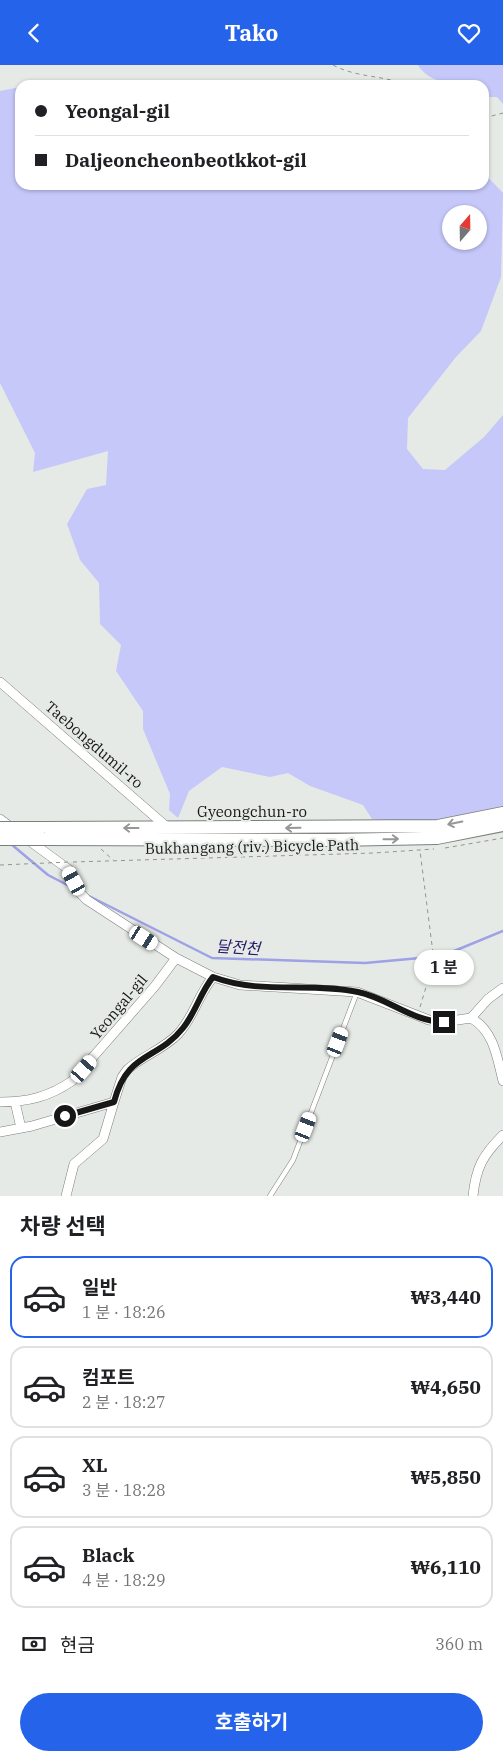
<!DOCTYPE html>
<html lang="ko">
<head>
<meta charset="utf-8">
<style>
	:root { --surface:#fff; --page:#f2f2f2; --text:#202124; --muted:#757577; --line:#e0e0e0; --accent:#2563eb }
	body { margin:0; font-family:"IBM Plex Serif","Noto Sans KR",serif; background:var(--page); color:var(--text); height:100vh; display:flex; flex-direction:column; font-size:19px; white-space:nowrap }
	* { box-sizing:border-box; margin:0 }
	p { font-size:16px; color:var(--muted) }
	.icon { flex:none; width:28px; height:28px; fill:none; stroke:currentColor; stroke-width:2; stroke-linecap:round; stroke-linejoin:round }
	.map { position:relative; height:1131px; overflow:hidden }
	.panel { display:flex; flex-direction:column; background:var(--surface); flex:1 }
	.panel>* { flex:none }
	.hud { position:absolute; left:15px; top:15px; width:474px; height:110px; border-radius:15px; box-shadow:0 1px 4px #0004; display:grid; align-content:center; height:110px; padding:0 20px; background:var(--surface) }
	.needle { width:32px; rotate:20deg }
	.tools { position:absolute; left:442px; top:140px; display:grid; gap:10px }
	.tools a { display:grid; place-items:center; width:45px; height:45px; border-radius:50%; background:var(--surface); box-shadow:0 1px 4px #0004; font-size:25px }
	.end { position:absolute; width:22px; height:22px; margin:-11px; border:6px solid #161716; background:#fff; box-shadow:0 0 0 2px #fff }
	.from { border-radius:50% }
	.bubble { position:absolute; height:35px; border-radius:18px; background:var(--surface); box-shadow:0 1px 4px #0004; font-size:16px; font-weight:700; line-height:35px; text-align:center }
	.car { position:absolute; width:15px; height:30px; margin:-15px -8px; border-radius:6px; box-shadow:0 0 4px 1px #0007; background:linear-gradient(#fff 24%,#345 0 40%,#fff 0 76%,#345 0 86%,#fff 0) }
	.hud b { display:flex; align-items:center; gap:18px; height:48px; font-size:19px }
	.hud b+b { border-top:1px solid var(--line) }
	.hud i { width:12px; height:12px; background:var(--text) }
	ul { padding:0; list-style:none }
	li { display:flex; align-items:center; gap:15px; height:82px; margin:0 10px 8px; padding:0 10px; border:2px solid var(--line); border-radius:15px }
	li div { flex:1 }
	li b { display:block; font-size:19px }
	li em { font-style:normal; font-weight:700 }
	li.selected { border-color:var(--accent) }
	li>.icon { width:45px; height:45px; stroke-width:1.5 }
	h2 { padding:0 20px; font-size:22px; line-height:60px }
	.pay { display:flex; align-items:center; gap:12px; height:55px; padding:0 20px; font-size:19px }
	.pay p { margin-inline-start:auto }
	.action { display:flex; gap:10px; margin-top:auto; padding:10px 20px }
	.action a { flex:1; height:58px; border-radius:30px; background:var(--accent); color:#fff; font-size:20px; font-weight:700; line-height:58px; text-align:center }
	header { display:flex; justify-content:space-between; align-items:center; height:65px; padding:0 20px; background:var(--accent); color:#fff; font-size:22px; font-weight:700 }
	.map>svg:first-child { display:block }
	.green { fill:#c5c8f9; fill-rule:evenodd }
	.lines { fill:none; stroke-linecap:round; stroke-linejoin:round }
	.stream { stroke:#9ea1e6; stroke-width:2.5 }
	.lane-casing { stroke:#7c807c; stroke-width:5.5 }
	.street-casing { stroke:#7c807c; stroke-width:10 }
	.primary-casing { stroke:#7c807c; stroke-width:14 }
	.path { stroke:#929492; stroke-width:1; stroke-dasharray:4 4; stroke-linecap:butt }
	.lane { stroke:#fff; stroke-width:4.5 }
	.street { stroke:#fff; stroke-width:9 }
	.primary { stroke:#fff; stroke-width:12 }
	.primary-bridge-casing { stroke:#7c807c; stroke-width:14; stroke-linecap:butt }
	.path-bridge { stroke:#929492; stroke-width:1; stroke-dasharray:4 4; stroke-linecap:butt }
	.primary-bridge { stroke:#fff; stroke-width:12 }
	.oneway { stroke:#969796 }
	.route { stroke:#161716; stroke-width:6 }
	.labels { text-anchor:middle; stroke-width:4.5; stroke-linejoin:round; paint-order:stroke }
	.street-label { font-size:15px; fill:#161716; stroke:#e6eae6 }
	.water-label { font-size:16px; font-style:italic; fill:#251866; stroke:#e6eae6 }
</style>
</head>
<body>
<header><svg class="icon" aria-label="back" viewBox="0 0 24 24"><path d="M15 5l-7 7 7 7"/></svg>Tako<svg class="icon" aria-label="heart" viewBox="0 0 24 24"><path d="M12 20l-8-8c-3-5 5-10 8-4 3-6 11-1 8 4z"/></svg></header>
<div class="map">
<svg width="503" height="1131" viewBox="0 0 503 1131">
	<rect width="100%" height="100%" fill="#e6eae6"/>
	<path class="green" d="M418,0h85v39l-6,-7h-13v-12c-21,0 -54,1 -66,-20z
		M20,22v98h464v-12l19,20 -2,84 -20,54 -25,26 -48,61 -1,31 16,20 22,1 39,-33 19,-22v391l-77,17 -54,-4 -9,-14 -53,-19 -22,-13 -18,4 -48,-10 -33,24 -11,27 -9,-8 1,-16 -27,-65v-18l-27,-40 5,-26 -21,-21 -1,-41 -19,-23 -13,-36 20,-35 19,-4 2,-34 -75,21 2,-19 -35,-70v-292zM451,149h28v27h-28z"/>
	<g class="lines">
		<path class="stream" d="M11,779l37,31 27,14
			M87,830l125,63 153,5 77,-7 61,-25"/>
		<g class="lane-casing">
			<path id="lane" d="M270,1131l23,-36 64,-168"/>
		</g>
		<g class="street-casing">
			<path id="street" d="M0,617l168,146
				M0,754l12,9
				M27,774l41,30 12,24 7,7 89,58 37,19 27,8 117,7 72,28 15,2 27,-4 17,-19 15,-11
				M471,953c23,13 26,39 32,63
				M0,1037c27,0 49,-5 72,-21l83,-95 21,-28
				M15,1037l6,26
				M0,1067l32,-6 82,-24 8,-25 5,-7c15,-14 37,-21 51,-36 16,-17 20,-39 35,-57
				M66,1131l8,-32 29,-25 11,-37
				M473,1131c3,-29 10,-41 30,-61"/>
		</g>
		<g class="primary-casing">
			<path id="primary" d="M41,763l397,-2 65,-13
				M45,774l289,1 103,-2 66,-13"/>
		</g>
		<path class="path" d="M333,0c24,13 50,10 74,20
			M484,53l19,-5
			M445,783l58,-10
			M101,784l12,11
			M73,797l301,-9 60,-4
			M420,942l13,-43v-11l-13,-102"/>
		<use href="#lane" class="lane"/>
		<use href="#street" class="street"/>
		<use href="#primary" class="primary"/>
		<g class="primary-bridge-casing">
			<path id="primary-bridge" d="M0,763h41
				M0,774h45"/>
		</g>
		<path class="path-bridge" d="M0,800l70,-3"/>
		<use href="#primary-bridge" class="primary-bridge"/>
	</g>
	<defs><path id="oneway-shaft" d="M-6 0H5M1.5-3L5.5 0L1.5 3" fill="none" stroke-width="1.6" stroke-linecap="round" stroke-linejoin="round" transform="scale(1.25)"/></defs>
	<g class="oneway">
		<use href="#oneway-shaft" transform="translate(455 758) rotate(169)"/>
		<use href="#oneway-shaft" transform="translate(131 763) rotate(-180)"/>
		<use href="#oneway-shaft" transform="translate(293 763) rotate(179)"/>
		<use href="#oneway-shaft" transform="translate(391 774) rotate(-1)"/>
	</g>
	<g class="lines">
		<path class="route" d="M65,1051l49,-14c13,-51 43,-41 69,-74 13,-16 17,-35 30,-51 48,18 97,5 145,15 30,6 55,30 86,30"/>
	</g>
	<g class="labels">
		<g class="street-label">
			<text transform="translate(94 680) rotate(41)" y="5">Taebongdumil-ro</text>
			<text x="252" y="752">Gyeongchun-ro</text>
			<text transform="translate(252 782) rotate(-1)" y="5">Bukhangang (riv.) Bicycle Path</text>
			<text transform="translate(119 942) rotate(-50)" y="5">Yeongal-gil</text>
		</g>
		<g class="water-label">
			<text transform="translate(238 882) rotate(4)" y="6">달전천</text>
		</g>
	</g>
</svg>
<div class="tools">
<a><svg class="needle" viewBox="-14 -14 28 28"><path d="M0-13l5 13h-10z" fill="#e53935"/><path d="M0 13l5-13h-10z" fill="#757577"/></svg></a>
</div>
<i class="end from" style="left:65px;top:1051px"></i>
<i class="end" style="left:444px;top:957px"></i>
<div class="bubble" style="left:414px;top:885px;width:60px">1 분</div>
<i class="car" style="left:74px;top:816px;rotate:331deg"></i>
<i class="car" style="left:144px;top:873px;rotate:123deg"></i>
<i class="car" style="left:338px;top:977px;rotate:21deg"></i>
<i class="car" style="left:84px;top:1004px;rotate:41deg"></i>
<i class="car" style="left:306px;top:1062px;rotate:21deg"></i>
<div class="hud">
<b><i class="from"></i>Yeongal-gil</b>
<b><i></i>Daljeoncheonbeotkkot-gil</b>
</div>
</div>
<section class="panel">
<h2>차량 선택</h2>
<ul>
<li class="selected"><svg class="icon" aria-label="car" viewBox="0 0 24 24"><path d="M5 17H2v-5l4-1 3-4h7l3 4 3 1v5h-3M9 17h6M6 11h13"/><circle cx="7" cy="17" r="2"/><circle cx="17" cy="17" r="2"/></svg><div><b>일반</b><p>1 분 · 18:26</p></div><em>₩3,440</em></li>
<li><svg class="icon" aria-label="car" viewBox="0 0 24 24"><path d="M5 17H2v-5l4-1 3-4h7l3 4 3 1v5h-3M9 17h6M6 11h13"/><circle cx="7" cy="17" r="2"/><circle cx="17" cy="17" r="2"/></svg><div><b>컴포트</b><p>2 분 · 18:27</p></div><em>₩4,650</em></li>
<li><svg class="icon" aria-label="car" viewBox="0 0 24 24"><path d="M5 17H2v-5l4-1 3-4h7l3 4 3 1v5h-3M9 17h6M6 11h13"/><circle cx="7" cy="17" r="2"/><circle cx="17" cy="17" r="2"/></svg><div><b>XL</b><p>3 분 · 18:28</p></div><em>₩5,850</em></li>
<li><svg class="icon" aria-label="car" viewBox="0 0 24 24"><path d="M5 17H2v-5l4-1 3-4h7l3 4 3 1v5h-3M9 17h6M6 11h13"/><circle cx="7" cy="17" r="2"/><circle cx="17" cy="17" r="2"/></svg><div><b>Black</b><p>4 분 · 18:29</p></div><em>₩6,110</em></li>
</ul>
<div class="pay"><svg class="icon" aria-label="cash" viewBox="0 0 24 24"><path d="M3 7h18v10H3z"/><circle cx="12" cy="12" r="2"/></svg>현금<p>360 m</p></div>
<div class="action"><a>호출하기</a></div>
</section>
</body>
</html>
